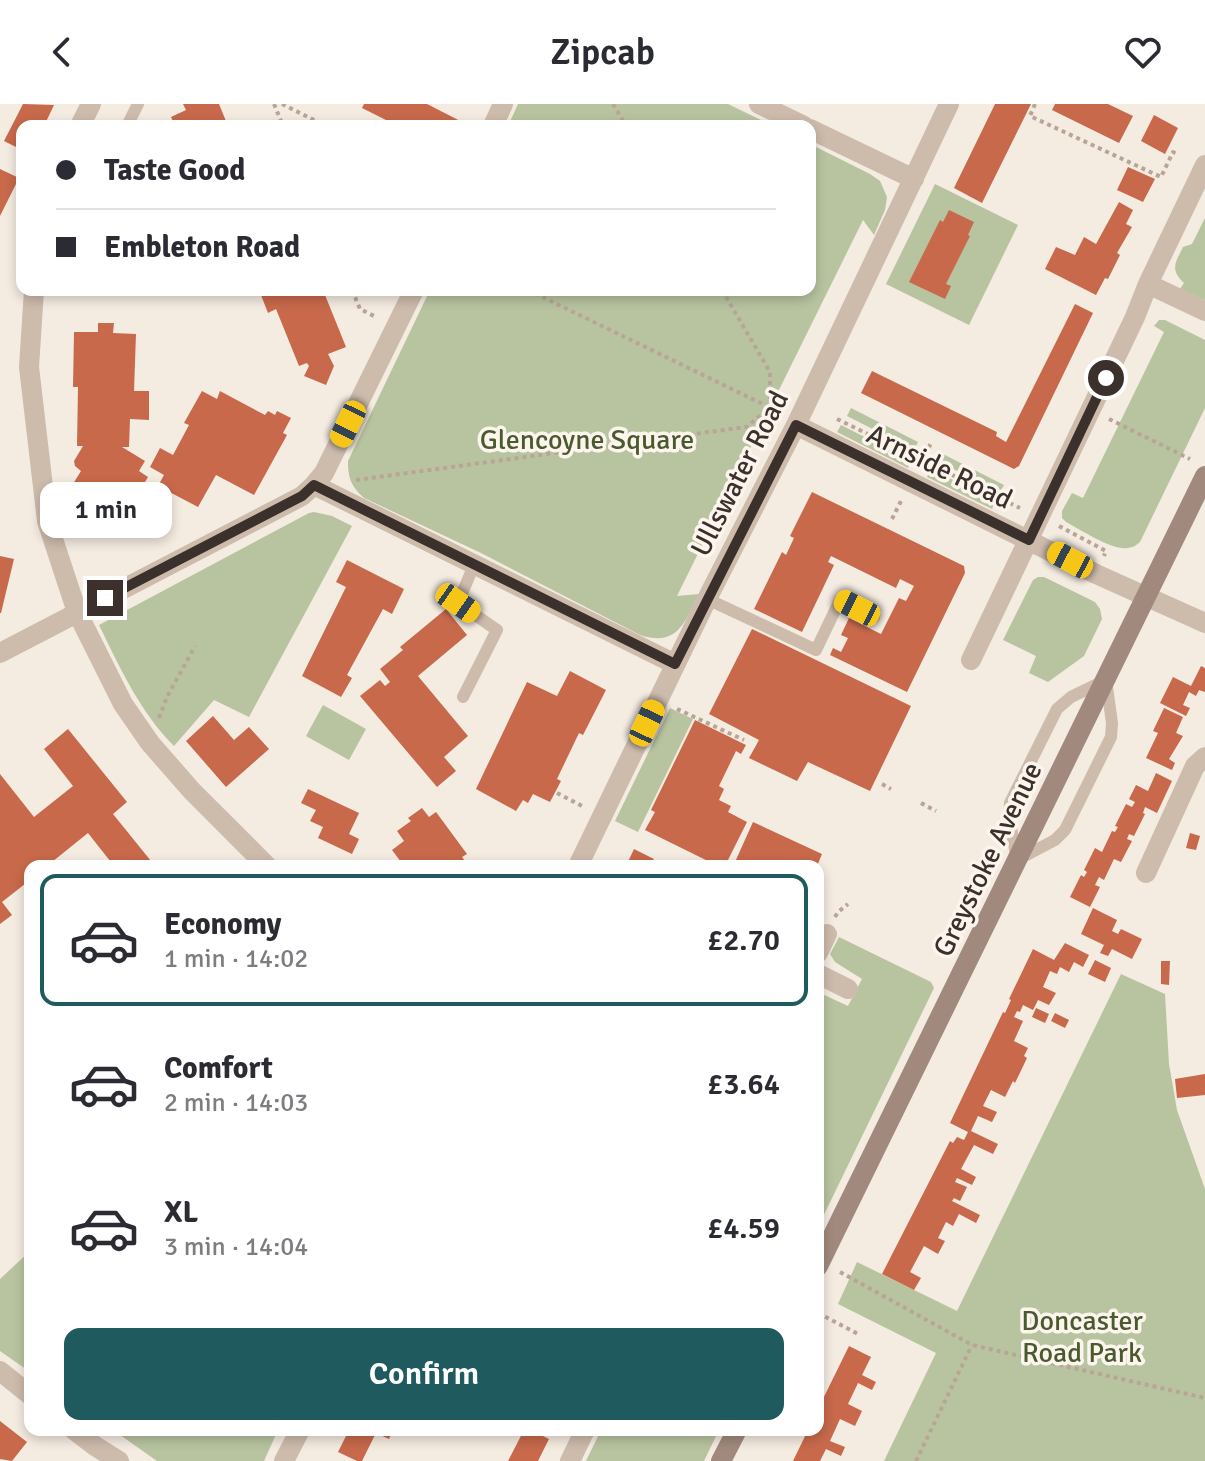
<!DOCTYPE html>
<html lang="en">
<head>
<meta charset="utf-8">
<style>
	:root { --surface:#fff; --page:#f7f7f7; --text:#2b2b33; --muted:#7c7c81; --line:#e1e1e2; --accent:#1f5a5e }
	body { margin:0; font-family:Signika,sans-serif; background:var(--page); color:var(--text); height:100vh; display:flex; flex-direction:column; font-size:30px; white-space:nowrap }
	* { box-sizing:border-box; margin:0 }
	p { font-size:26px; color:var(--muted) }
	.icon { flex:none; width:44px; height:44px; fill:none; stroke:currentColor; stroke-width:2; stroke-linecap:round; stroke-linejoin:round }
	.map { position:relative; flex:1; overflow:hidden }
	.side { position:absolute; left:24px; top:756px; width:800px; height:576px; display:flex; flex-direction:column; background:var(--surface); border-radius:16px; box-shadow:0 4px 12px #0003 }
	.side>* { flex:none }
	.guide { position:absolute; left:16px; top:16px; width:800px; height:176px; border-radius:16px; box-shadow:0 4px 12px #0003; display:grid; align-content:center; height:176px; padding:0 40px; background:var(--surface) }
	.end { position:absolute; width:36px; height:36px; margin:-18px; border:10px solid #3b302b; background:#fff; box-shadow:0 0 0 4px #fff }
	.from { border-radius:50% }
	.bubble { position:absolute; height:56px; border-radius:16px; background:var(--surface); box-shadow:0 4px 12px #0003; font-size:26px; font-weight:600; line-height:56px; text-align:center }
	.car { position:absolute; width:24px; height:48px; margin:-24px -12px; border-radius:10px; box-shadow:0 0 6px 2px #0007; background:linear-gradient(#f5c518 24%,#345 0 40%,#f5c518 0 76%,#345 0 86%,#f5c518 0) }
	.guide b { display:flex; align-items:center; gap:28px; height:76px; font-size:30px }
	.guide b+b { border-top:2px solid var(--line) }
	.guide i { width:20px; height:20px; background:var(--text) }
	ul { padding:14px 0 0; list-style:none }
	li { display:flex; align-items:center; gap:24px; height:132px; margin:0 16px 12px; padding:0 24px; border:4px solid transparent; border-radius:16px }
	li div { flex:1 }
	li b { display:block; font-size:30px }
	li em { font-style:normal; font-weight:600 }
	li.selected { border-color:var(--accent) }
	li>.icon { width:72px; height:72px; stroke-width:1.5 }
	.cta { display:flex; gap:16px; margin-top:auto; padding:16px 40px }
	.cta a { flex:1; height:92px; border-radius:16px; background:var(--accent); color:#fff; font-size:32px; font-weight:600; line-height:92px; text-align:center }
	header { display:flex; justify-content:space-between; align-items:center; height:104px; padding:0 40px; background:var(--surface); font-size:36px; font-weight:600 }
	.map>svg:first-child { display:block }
	.green { fill:#b8c4a0 }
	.building { fill:#c8694b }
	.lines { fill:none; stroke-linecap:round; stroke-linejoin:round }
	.path { stroke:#b9a596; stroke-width:4; stroke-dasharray:4 4; stroke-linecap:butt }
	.lane { stroke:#cdbbac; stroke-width:12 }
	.street { stroke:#cdbbac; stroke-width:20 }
	.secondary { stroke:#a18a7d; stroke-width:20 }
	.route { stroke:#3b302b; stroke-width:10 }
	.labels { text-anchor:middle; stroke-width:7; stroke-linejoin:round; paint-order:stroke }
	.park-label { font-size:28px; fill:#4a5a2e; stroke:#fbf5ee }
	.street-label { font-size:28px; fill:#3b302b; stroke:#fbf5ee }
</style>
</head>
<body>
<header><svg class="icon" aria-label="back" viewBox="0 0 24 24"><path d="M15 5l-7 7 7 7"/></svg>Zipcab<svg class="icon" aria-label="heart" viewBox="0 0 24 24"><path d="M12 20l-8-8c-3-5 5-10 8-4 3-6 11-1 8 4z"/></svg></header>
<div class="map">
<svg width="1205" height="1357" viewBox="0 0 1205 1357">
	<rect width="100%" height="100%" fill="#f4ebe1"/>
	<path class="green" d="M518,0h210l45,22h-265z
		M810,40l60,30 10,7 7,16 -2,13 -11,25 -11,-15 -186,376 22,-2c-15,29 -21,53 -59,41l-159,-82 -117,-55c-13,-12 -16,-20 -16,-37l82,-171h380z
		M935,80l83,41 -49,100 -83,-41z
		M1205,114v82l-25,-11 4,-6c-15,-14 -8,-21 -1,-36l9,-3z
		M1159,216h6l40,20v68l-65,134c-5,4 -6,5 -12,6 -15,3 -47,-18 -62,-26l-4,-4v-7l10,-18 11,5 81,-166 -10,-6z
		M851,304l67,34 -4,8 -67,-34z
		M841,321l71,36 -4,7 -71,-36z
		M939,348l65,33 -4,7 -65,-32z
		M931,365l64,32 -3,8 -65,-32z
		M314,408l18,4 20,10 -103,191 -35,-17 -40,46c-34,-34 -54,-78 -75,-121l210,-112z
		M1038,473h6l51,25 5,7 2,10 -18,37 -36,26 -19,-9 7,-17 -33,-16 30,-60z
		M323,601l43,24 -17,31 -43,-24z
		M670,604l23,11 -55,113 -23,-11z
		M839,833l92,45 3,6 -116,239v-233l2,-1 28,13 14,-27 -27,-17 -5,-8z
		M1121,870l44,20 4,70 8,46 28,79v272h-321l52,-108 -98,-49 19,-42 100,49z
		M30,1147v121l-30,-21v-72z
		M113,1326h165l-14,31h-107z
		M601,1326h118l-15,31h-118z"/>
	<path class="building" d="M23,0l31,1 -10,21h-22v24l-18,-9z
		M183,0h36l9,22h-53l-4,-9 15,-7z
		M364,0h63l43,22h-72l-36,-18z
		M995,0h36l-49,99 -28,-15z
		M1055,0h53l25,12 -14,27 -67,-33z
		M1154,11l24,13 -13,26 -24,-13z
		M1128,63l27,12 -12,23 -26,-12z
		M0,65l19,9 -19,38z
		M1119,98l14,8 -7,14 6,3 -15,26 3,2 -12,24 -3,-1 -9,17 -51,-26 11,-22 19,8 9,-18 12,7z
		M949,106l25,12 -6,13 2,1 -24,48 5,2 -6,13 -36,-17 31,-62 3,2z
		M259,186h64l23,57 -18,7 6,12 -8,19 -22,-9 5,-10 -2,-3 -8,3 -23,-57 -8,4z
		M1075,200l18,9 -74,153 -5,3 -153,-76 11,-22 125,61 -1,4 10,6z
		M98,219h16l-1,10 23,1 -2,57h15v29l-19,-1 -1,28h-7l23,14 -6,10 9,6 -7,12 4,3 -18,29 -56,-34 10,-16 -6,-5 -1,-5 9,-15h-6l1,-59h-5l1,-55h24z
		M202,287l15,8 3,-8 45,24 3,-4 7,4 2,-4 14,7 -8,15 4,2 -33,60 -38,-20 -18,32 -40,-21 6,-11 -14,-8 10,-19 13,7 16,-30 -5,-2z
		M812,388l152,74 1,7 -58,119 -77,-37 3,-7 8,4 7,-14 -7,-3 8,-17 32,16 18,-36 7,3 8,-15 -14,-7 -4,9 -65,-32 -3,6 6,3 -32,67 -48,-23 28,-57 4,3 8,-17 -4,-2z
		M0,452l14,3 -13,54h-1z
		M347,456l57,29 -12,25 -9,-5 -36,66 5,3 -11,19 -39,-21 44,-89 -10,-5z
		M446,505l21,26 -49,41 50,60 -24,21 12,14 -19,16 -77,-91 20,-16 5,6 5,-4 -10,-13 23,-19 -3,-3z
		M752,525l159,77 -41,85 -62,-29 -11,19 -48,-23 10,-18 -50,-26z
		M1201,562l4,2v24l-6,-2 -3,6 -7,-4 -6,13 7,3 -4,8 -26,-13 13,-26 18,9z
		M570,567l36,19 -23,45 -4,-2 -22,46 4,2 -11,21 -17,-8 -5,9 -5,-3 -7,11 -40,-22 51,-107 30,14z
		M1164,604l19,9 -7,16 7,3 -14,23 6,4 -3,7 -26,-12 12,-25 -5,-2z
		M213,612l21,24 15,-13 20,22 -43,38 -40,-46z
		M695,616l51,25 -5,9 -5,-3 -17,35 5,3 -5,11 12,6 -3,6 19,10 -22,44h-7l-73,-36 10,-18 -4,-2z
		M68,625l59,73 -14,12 42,52h-41l-26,-33 -41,33h-17v14l-28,22 10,13 -12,9v-150l34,43 39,-31 -29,-37z
		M1156,669l16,8 -15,32 -12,-6 -2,6 2,1 -11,22 -5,-2 -2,5 5,2 -11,21 -7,-3 -10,21 -5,-3 -4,8 5,2 -10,20 -20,-10 11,-22 3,2 3,-5 -3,-2 11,-22 7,4 10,-21 3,1 3,-5 -3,-1 11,-22 6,3 3,-5 -6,-3 7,-14 12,6z
		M308,685l51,24 -10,21 10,5 -7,15 -34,-16 5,-11 -13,-6 6,-11 -15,-7z
		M422,704l7,9 7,-5 31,42 -5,3 7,9h-65l-12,-16 12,-9 -7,-10 14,-10 -3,-3z
		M753,718l69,32 -5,12h-74l-8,-4z
		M1190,729l10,3 -4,14 -10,-2z
		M634,745l20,10 -4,7h-24z
		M1093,804l24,12 -5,11 6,3 3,-5 21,10 -10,20 -20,-10 -4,7 -8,-3 4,-8 -23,-11z
		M1065,839l24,12 -6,12 -9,-5 -5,10 -9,-5 -3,7 -7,-3 -7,16 13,6 -7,12 -11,-5 -5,10 -10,-5 -3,7 -3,-1 -3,6 9,4 -9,20 14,7 -4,8 3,2 -12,25 -2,-2 -8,16 -14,-7 -8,16 14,6 -5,10 -14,-6 -7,15 27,13 -5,10 -19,-9 -13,24 15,8 -4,8 -15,-7 -2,4 12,5 -7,14 -6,-3 -2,3 28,14 -4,8 -17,-9 -6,12 -7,-4 -8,16 7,3 -7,13 -14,-8 -14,26 11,6 -7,12 -32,-16 68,-133 3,2 4,-6 7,3 4,-8 -18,-9 53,-111 2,1 6,-13 -2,-1 24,-50 21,11z
		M1095,856l16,8 -6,14 -17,-8z
		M1161,857h9l-1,24 -8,-1z
		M1036,904l13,6 -4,9 -13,-6z
		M1055,909l14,7 -4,8 -14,-7z
		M1205,970v21l-28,3 -2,-19z
		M849,1242l22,11 -9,18 14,7 -4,8 -14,-7 -10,21 14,7 -7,15 -15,-7 -10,22 15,6 -4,9 -15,-7 -6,12h-27l15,-31h10v-21z
		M0,1317l27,21 -15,19 -12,-2z
		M349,1326h44l-4,9 -13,-6 -14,28h-5l-19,-9z
		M524,1326h7l18,9 -11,22h-30z"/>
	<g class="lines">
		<path class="path" d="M274,0l9,22
			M282,0l44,22
			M613,0l13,22
			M1035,0l-5,12 131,61 12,-25 4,2
			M352,186l8,19 16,8
			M528,186l243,118
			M722,186l48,82v36
			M837,315l183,89
			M1109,315l81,40
			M925,351l7,-14
			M356,376l390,-53 24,-19 14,-6
			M892,415l9,-18
			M1059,422l47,25 -2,5
			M677,605l67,31
			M159,614l8,-21 28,-51
			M882,680l9,5
			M557,689l27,14
			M921,699l15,8
			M835,813l3,-5 10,-8
			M840,1168l132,73 233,53
			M818,1209l42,22
			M916,1357l56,-116"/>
		<path class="lane" d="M127,22l11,-22
			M707,495l109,51 24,-50 34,17
			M1106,576l6,43 -1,14 -46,93 -10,10 -38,20 -8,-43 1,-14 47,-94 14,-12z
			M463,593l34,-67 -39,-27 16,-38"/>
		<path class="street" d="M759,0l45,22
			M80,22l11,-22
			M493,22l10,-22
			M810,25l104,50
			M1148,180l57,27
			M34,186l-5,77 18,154 30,91 46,92 27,39 42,48 75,75
			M414,186l-90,183 -10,12 361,179
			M796,321l300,149 109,49
			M0,549l302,-157 12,-11
			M971,556l164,-343 13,-33 57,-119
			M578,762l132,-273 86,-168 153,-321
			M1146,769l49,-107 10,-9
			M818,849l9,-19
			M818,870l30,15
			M0,1267l30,24
			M74,1326l21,16 24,15
			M284,1357l16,-31
			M570,1357l15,-31"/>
		<path class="secondary" d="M818,1162l387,-790
			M721,1357l16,-31"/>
	</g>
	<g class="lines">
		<path class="route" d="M105,494l197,-102 12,-11 361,179 121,-239 233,115 77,-162"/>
	</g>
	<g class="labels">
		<g class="park-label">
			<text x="587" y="345">Glencoyne Square</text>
			<text x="1082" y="1226">Doncaster<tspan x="1082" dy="32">Road Park</tspan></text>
		</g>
		<g class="street-label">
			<text transform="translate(940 362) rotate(26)" y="10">Arnside Road</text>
			<text transform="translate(739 369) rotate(-63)" y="10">Ullswater Road</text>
			<text transform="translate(987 755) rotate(-64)" y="10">Greystoke Avenue</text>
		</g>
	</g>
</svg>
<i class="end from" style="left:1106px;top:274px"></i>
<i class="end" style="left:105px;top:494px"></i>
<div class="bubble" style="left:40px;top:378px;width:132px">1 min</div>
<i class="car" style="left:348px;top:320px;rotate:206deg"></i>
<i class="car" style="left:1070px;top:456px;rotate:298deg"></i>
<i class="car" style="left:458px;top:499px;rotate:125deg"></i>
<i class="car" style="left:857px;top:504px;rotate:297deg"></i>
<i class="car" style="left:647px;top:619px;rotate:25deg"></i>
<div class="guide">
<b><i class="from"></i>Taste Good</b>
<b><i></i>Embleton Road</b>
</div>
<section class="side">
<ul>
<li class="selected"><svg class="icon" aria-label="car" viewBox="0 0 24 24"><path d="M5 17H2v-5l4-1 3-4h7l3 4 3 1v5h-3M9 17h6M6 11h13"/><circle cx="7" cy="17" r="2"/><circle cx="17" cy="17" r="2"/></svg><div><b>Economy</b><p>1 min · 14:02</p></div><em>£2.70</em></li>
<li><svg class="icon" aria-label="car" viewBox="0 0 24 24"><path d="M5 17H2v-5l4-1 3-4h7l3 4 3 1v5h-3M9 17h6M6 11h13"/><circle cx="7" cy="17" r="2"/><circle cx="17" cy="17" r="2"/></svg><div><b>Comfort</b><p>2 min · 14:03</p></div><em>£3.64</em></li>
<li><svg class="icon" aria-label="car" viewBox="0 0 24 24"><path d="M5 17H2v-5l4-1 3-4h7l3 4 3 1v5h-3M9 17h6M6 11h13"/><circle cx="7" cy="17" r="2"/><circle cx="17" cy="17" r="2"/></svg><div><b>XL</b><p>3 min · 14:04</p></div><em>£4.59</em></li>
</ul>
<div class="cta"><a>Confirm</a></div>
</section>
</div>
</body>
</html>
